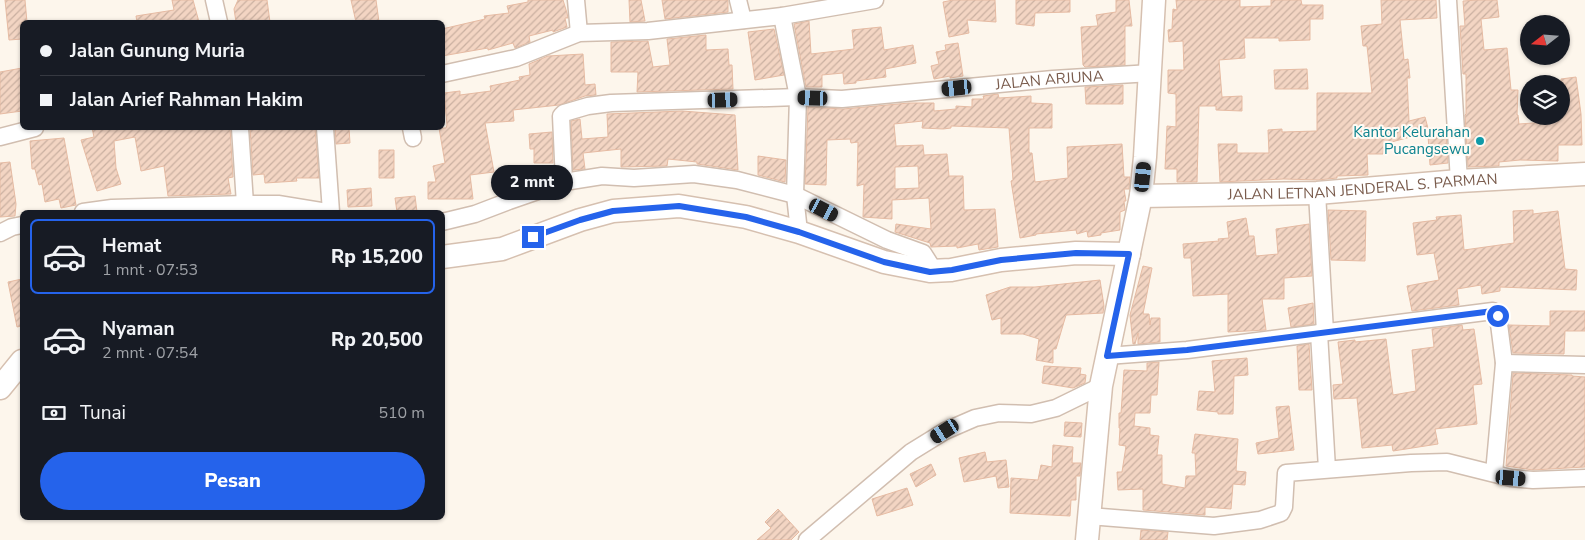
<!DOCTYPE html>
<html lang="id">
<head>
<meta charset="utf-8">
<style>
	:root { --surface:#171b24; --page:#242831; --text:#f1f3f6; --muted:#9ea1a6; --line:#363941; --accent:#2563eb }
	body { margin:0; font-family:"Nunito Sans",sans-serif; background:var(--page); color:var(--text); height:100vh; display:flex; flex-direction:column; font-size:19px; white-space:nowrap }
	* { box-sizing:border-box; margin:0 }
	p { font-size:16px; color:var(--muted) }
	.icon { flex:none; width:28px; height:28px; fill:none; stroke:currentColor; stroke-width:2; stroke-linecap:round; stroke-linejoin:round }
	.map { position:relative; flex:1; overflow:hidden }
	.drawer { position:absolute; left:20px; top:210px; width:425px; height:310px; display:flex; flex-direction:column; background:var(--surface); border-radius:8px; box-shadow:0 1px 4px #0004 }
	.drawer>* { flex:none }
	.banner { position:absolute; left:20px; top:20px; width:425px; height:110px; border-radius:8px; box-shadow:0 1px 4px #0004; display:grid; align-content:center; height:110px; padding:0 20px; background:var(--surface) }
	.needle { width:32px; rotate:253deg }
	.fabs { position:absolute; left:1520px; top:15px; display:grid; gap:10px }
	.fabs a { display:grid; place-items:center; width:50px; height:50px; border-radius:50%; background:var(--surface); box-shadow:0 1px 4px #0004; font-size:25px }
	.end { position:absolute; width:22px; height:22px; margin:-11px; border:6px solid #2563eb; background:#fff; box-shadow:0 0 0 2px #fff }
	.from { border-radius:50% }
	.bubble { position:absolute; height:35px; border-radius:18px; background:var(--surface); box-shadow:0 1px 4px #0004; font-size:16px; font-weight:800; line-height:35px; text-align:center }
	.car { position:absolute; width:15px; height:30px; margin:-15px -8px; border-radius:6px; box-shadow:0 0 4px 1px #0007; background:linear-gradient(#222 24%,#8ab4d8 0 40%,#222 0 76%,#8ab4d8 0 86%,#222 0) }
	.banner b { display:flex; align-items:center; gap:18px; height:48px; font-size:19px }
	.banner b+b { border-top:1px solid var(--line) }
	.banner i { width:12px; height:12px; background:var(--text) }
	ul { padding:9px 0 0; list-style:none }
	li { display:flex; align-items:center; gap:15px; height:75px; margin:0 10px 8px; padding:0 10px; border:2px solid transparent; border-radius:8px }
	li div { flex:1 }
	li b { display:block; font-size:19px }
	li em { font-style:normal; font-weight:800 }
	li.on { border-color:var(--accent) }
	li>.icon { width:45px; height:45px; stroke-width:1.5 }
	.pay { display:flex; align-items:center; gap:12px; height:55px; padding:0 20px; font-size:19px }
	.pay p { margin-inline-start:auto }
	.button { display:flex; gap:10px; margin-top:auto; padding:10px 20px }
	.button a { flex:1; height:58px; border-radius:30px; background:var(--accent); color:#fff; font-size:20px; font-weight:800; line-height:58px; text-align:center }
	.map>svg:first-child { display:block }
	.building { fill:url(#building-hatch); stroke:#e6bba3; fill-rule:evenodd }
	.lines { fill:none; stroke-linecap:round; stroke-linejoin:round }
	.street-casing { stroke:#d1beb0; stroke-width:19 }
	.secondary-casing { stroke:#d6c0b0; stroke-width:25 }
	.street { stroke:#fff; stroke-width:16 }
	.secondary { stroke:#fff; stroke-width:22 }
	.route { stroke:#2563eb; stroke-width:6 }
	.culture-dot { fill:#0f9aa8; stroke:#fffaf3; stroke-width:2 }
	.labels { text-anchor:middle; stroke-width:4; stroke-linejoin:round; paint-order:stroke }
	.street-label { font-size:15px; fill:#7a5c4d; stroke:#fffaf3 }
	.culture-label { font-size:15px; fill:#0d838f; stroke:#fffaf3; text-anchor:end }
</style>
</head>
<body>
<div class="map">
<svg width="1585" height="540" viewBox="0 0 1585 540">
	<defs>
		<pattern id="building-hatch" width="6" height="6" patternUnits="userSpaceOnUse" patternTransform="scale(1.25)"><rect width="6" height="6" fill="#f3d5c3"/><path d="M-1 1l2-2M0 6l6-6M5 7l2-2" fill="none" stroke="#cab0a1"/></pattern>
	</defs>
	<rect width="100%" height="100%" fill="#fdf6ec"/>
	<path class="building" d="M5,0h20l2,22h-5v17l-13,1z
		M172,0h21l6,22h-62l-1,-6 38,-6z
		M238,0h29l3,22h-34l-2,-13z
		M351,0h25l3,22h-23z
		M528,0h35l4,13 1,5h-3l2,9 -14,5v-2l-24,6 1,6 -15,6 -2,-5 -25,7v-2l-46,8v-27l43,-10 -1,-3 25,-3 -2,-7 21,-4z
		M629,0h12l4,21 -15,1z
		M662,0h66v12l-63,7z
		M953,0h42l1,22 -29,-2 2,13 -20,4 -6,-35z
		M1016,0h54v12l-35,1 -1,13 -18,-2z
		M1116,0h13l3,26h-7v39l-40,2 -2,-2 -2,-38 17,-1 -2,-11 20,-3z
		M1176,0h64v7l31,-1v-6h30l1,5h21v14h-13v21l-31,1v-3h-35l1,20 -26,2 3,37 20,-1v15l-26,-1v-4h-17l-2,76h-20v-13h-12l2,-43 9,1v-33l-8,-1v-23h16l-1,-29 -14,1 -1,-12 4,-1 1,-20 4,1z
		M1381,0h55l1,18 -37,2 4,40 4,-1 2,19h-3l2,43 16,-4 4,15 -45,12 -1,10h-16l1,21 -31,1v2l-19,2 -34,-1 -64,3 -2,-38h19v9h32l-1,-23 14,-1v3l35,-1v-38h55l-5,-47h-4l-2,-20 21,-2z
		M1478,0h19l2,17 -18,2 3,31 23,-2 4,42h7l-1,25h1l1,9 28,-2v-6h14v-37l15,-2 5,37 1,31h-24v16l-38,-1 -21,2v4l-31,1 -3,-52 1,-1v-40h-3l-3,-48h5l-2,-25z
		M809,21l2,33 43,-5 -2,-19 29,-3 3,23 29,-5 3,18 -31,6 1,8 -30,4v2l-12,1 -1,-11 -21,2v12h-16l-12,-63z
		M774,29l10,46 -29,5 -7,-48z
		M706,35v15l22,-1 1,16h3l1,24 -96,3 1,-20h-27v-30l37,-1 5,26 17,-2 -3,-26z
		M958,43l5,33 -13,2v-2l-16,3 -3,-13 8,-2 -3,-12 10,-2 -1,-5z
		M583,54l2,31 10,-1 1,11 -11,1 -26,9 -46,5 1,11 -29,2 9,49 -24,3 3,24h-45v-17h8l-3,-16 12,-3 -6,-35h7l1,-3 -3,-32 16,-2v4l31,-4 -1,-5 30,-6 -1,-3 11,-2 -1,-11 19,-8z
		M22,68v43l-22,3v-42z
		M1307,69l1,20h-33l-1,-19z
		M1123,85v19h-37l-1,-17z
		M998,94l1,4 32,-2v7l21,1v24h-23v25h3l3,29 33,-4 -1,-31 55,-3 2,33h6l-1,12h-5l2,12h-2l1,9 -5,2v18l-19,3v2l-13,2 -1,-6 -10,3 -1,-4 -40,4v1l-16,3 -9,-57 2,-1 -4,-52 -58,-2v2l-8,1 -21,-1 1,-7 -29,3 2,22 27,-1 1,10 23,-1 2,22h14l1,34 31,-1 3,38 -19,3 -1,-6 -21,4v-2l-26,1 -1,-4 -35,-11 1,-8 35,5 -2,-31 -37,2v19l-29,-2 1,-33 -7,2 1,-44 -7,1 -1,-4 -23,1 -1,45 -21,-1 3,-77 35,2 66,-6h25v8l22,-2v-3l16,1v-8h12l-1,-3zM918,166l1,22 -24,1v-22z
		M682,111l53,4 3,55 -41,-6v-2l-29,-3 -1,7 -46,1v-18l-38,4 2,16 -12,1 -2,-49 9,-2 2,20 26,-2 -1,-23z
		M92,128h138l3,49 -5,1 3,16 -63,2 -4,-30 -23,5 -6,-34 -21,4 2,27 5,16 -24,7 -16,-51 13,-3z
		M250,128h65l4,50h-23l1,3 -32,2 -1,-9 -11,1z
		M335,128h14l1,15 -14,1z
		M552,132l1,31h-19v-14h-4l-1,-15z
		M1446,133l2,30 -18,2 -2,-30z
		M64,138l12,67 -15,3 -2,-9 -14,3 -3,-18 -3,1 -4,-16h-3l-2,-28z
		M379,150h15v28h-15z
		M758,156l28,4 -1,22 -27,-7z
		M10,162l6,42 -1,12 -15,1v-54z
		M371,188l1,18 -24,1 -1,-17z
		M415,196l2,16h-20l-2,-14z
		M1328,210l38,1 -1,50 -34,-1z
		M1533,210v4l25,-3 7,58 12,1 -1,20 -76,-3v4l-18,3 -1,-9 -24,4 2,16 -47,6 -5,-25 32,-6 -5,-27 -17,2 -4,-32 24,-3 -1,-3 25,-2 3,35 50,-7 -1,-32z
		M1246,218l3,18h5l2,20 22,-2 -2,-25 33,-5 3,52 -28,2v21h-22l4,31 -38,2v-38l-35,2 -2,-38h-7l-1,-14 36,-3 -1,-2 11,-1 -2,-16z
		M1143,266l9,2 -9,46h6l1,11 1,-7h9v24l-22,2v-11l-3,11h-2l-3,-29z
		M22,279v47l-5,1 -9,-45z
		M1100,280l4,26 -1,7 -37,2 -10,34h-3v14l-17,-3 3,-21 -16,-5h-22v-16l-9,2 -6,-25 24,-8h25z
		M1313,303l1,21 -23,3 -3,-19z
		M1550,311h35v20h-20l-1,23 -51,-1 -4,-28 41,1z
		M1462,325l1,5 11,-1 8,55 -9,1 4,39 -42,5 3,15 -45,7 -1,-6 -30,3 -5,-50 -23,1 -1,-14 10,-1 -5,-42 17,-2v2l31,-3 7,56 23,-4 -4,-41 22,-3 -2,-18z
		M1309,344l3,46h-13l-2,-44z
		M1247,358l1,17 -14,1 -1,38h-15v-2l-21,-2 2,-19 16,1 -3,-31z
		M1159,362l-2,33h-6l-1,18h-15l-1,13 16,2v7l9,1 -2,19h5v29l23,4 1,-12h10l-1,-23h-3l3,-19 43,5 -2,32 10,1 -1,13 -12,-1 -2,25 -26,-2v8l-62,-5v-21l-25,1 -1,-18h5l4,-26 -7,-1 1,-17h-1v-15h2l3,-43 23,1v-8z
		M1044,366l37,2 -1,6 6,1 -1,8 -12,5 -31,-5z
		M1513,373l59,2v1l13,1v90l-52,3 -27,-4z
		M1289,406l5,44 -36,4 -2,-11 23,-5 -3,-31z
		M1065,422l17,1 -1,14 -17,-1z
		M1053,445l20,2 -1,16h9l-1,13h-4v24h-5l-1,16 -60,-3 1,-35 27,2 3,-15 11,2z
		M985,452l2,10 19,-2 3,27 -11,1 -2,-12 -32,6 -5,-24z
		M931,464l5,11 -20,12 -6,-13z
		M907,488l6,17 -36,11 -5,-17z
		M778,509l21,23 -8,8h-34l14,-12 -6,-6z
		M1141,530l27,2 -1,8h-27z"/>
	<g class="lines">
		<g class="street-casing">
			<g id="street">
				<path d="M214,0l5,22"/>
				<path d="M576,0l3,33"/>
				<path d="M738,0l5,20"/>
				<path d="M1448,0l11,181"/>
				<path d="M782,16l16,81 -3,98 4,37"/>
				<path d="M442,74l74,-16 63,-25 69,-2 134,-15 93,-16"/>
				<path d="M240,128l5,76"/>
				<path d="M325,128l6,84"/>
				<path d="M411,128l2,10"/>
				<path d="M0,137l35,-9"/>
				<path id="s1" d="M564,182l-3,-66 3,-3 24,-7 23,-3 187,-6 44,2 211,-20 98,-6"/>
				<path d="M1317,193l8,139"/>
				<path d="M83,212l29,-4 133,-4h33l49,8"/>
				<path d="M442,222l33,-8 34,-13 55,-19 38,-6 32,2 60,-4 43,6 58,15 92,45 36,13 7,11v7"/>
				<path d="M0,233l12,-6 10,-2"/>
				<path d="M1319,333l8,136"/>
				<path d="M1107,356l80,-6 306,-39 5,5 6,47 -10,110"/>
				<path d="M1504,363l81,2"/>
				<path d="M1089,516l125,10 46,-6 21,-7 3,-6 2,-34 125,-10 36,-1 64,16 22,2 52,-2"/>
				<path d="M807,540l104,-88 34,-21 30,-13 24,-5 32,1 25,-6 45,-22"/>
			</g>
		</g>
		<g class="secondary-casing">
			<g id="secondary">
				<path id="s2" d="M1141,196l176,-3 142,-12 126,-7"/>
				<path d="M442,257l60,-8 78,-29 33,-9 66,-5 67,11 53,15 85,30 46,9 21,-1 50,-10 75,-7 53,1"/>
				<path d="M0,388l22,-27"/>
				<path d="M1087,540l14,-154 40,-190 4,-39 9,-157"/>
			</g>
		</g>
		<use href="#street" class="street"/>
		<use href="#secondary" class="secondary"/>
	</g>
	<g class="lines">
		<path class="route" d="M533,237l47,-17 33,-9 66,-5 67,11 53,15 85,30 46,10 22,-2 49,-10 75,-7 53,1 -22,102 80,-6 306,-39 5,5"/>
	</g>
	<circle class="culture-dot" cx="1480" cy="141" r="5"/>
	<g class="labels">
		<g class="street-label">
			<text dy="5" stroke="none"><textPath href="#s1" startOffset="558">JALAN ARJUNA</textPath></text>
			<text dy="5" stroke="none"><textPath href="#s2" startOffset="222">JALAN LETNAN JENDERAL S. PARMAN</textPath></text>
		</g>
		<g class="culture-label">
			<text x="1470" y="137">Kantor Kelurahan<tspan x="1470" dy="17">Pucangsewu</tspan></text>
		</g>
	</g>
</svg>
<div class="fabs">
<a><svg class="needle" viewBox="-14 -14 28 28"><path d="M0-13l5 13h-10z" fill="#e53935"/><path d="M0 13l5-13h-10z" fill="#9ea1a6"/></svg></a>
<a><svg class="icon" aria-label="layers" viewBox="0 0 24 24"><path d="M12 4l9 5-9 5-9-5zM3 14l9 5 9-5"/></svg></a>
</div>
<i class="end from" style="left:1498px;top:316px"></i>
<i class="end" style="left:533px;top:237px"></i>
<div class="bubble" style="left:491px;top:165px;width:82px">2 mnt</div>
<i class="car" style="left:957px;top:88px;rotate:264deg"></i>
<i class="car" style="left:813px;top:98px;rotate:272deg"></i>
<i class="car" style="left:723px;top:100px;rotate:88deg"></i>
<i class="car" style="left:1143px;top:177px;rotate:6deg"></i>
<i class="car" style="left:824px;top:210px;rotate:117deg"></i>
<i class="car" style="left:945px;top:431px;rotate:238deg"></i>
<i class="car" style="left:1511px;top:478px;rotate:95deg"></i>
<div class="banner">
<b><i class="from"></i>Jalan Gunung Muria</b>
<b><i></i>Jalan Arief Rahman Hakim</b>
</div>
<section class="drawer">
<ul>
<li class="on"><svg class="icon" aria-label="car" viewBox="0 0 24 24"><path d="M5 17H2v-5l4-1 3-4h7l3 4 3 1v5h-3M9 17h6M6 11h13"/><circle cx="7" cy="17" r="2"/><circle cx="17" cy="17" r="2"/></svg><div><b>Hemat</b><p>1 mnt · 07:53</p></div><em>Rp 15,200</em></li>
<li><svg class="icon" aria-label="car" viewBox="0 0 24 24"><path d="M5 17H2v-5l4-1 3-4h7l3 4 3 1v5h-3M9 17h6M6 11h13"/><circle cx="7" cy="17" r="2"/><circle cx="17" cy="17" r="2"/></svg><div><b>Nyaman</b><p>2 mnt · 07:54</p></div><em>Rp 20,500</em></li>
</ul>
<div class="pay"><svg class="icon" aria-label="cash" viewBox="0 0 24 24"><path d="M3 7h18v10H3z"/><circle cx="12" cy="12" r="2"/></svg>Tunai<p>510 m</p></div>
<div class="button"><a>Pesan</a></div>
</section>
</div>
</body>
</html>
